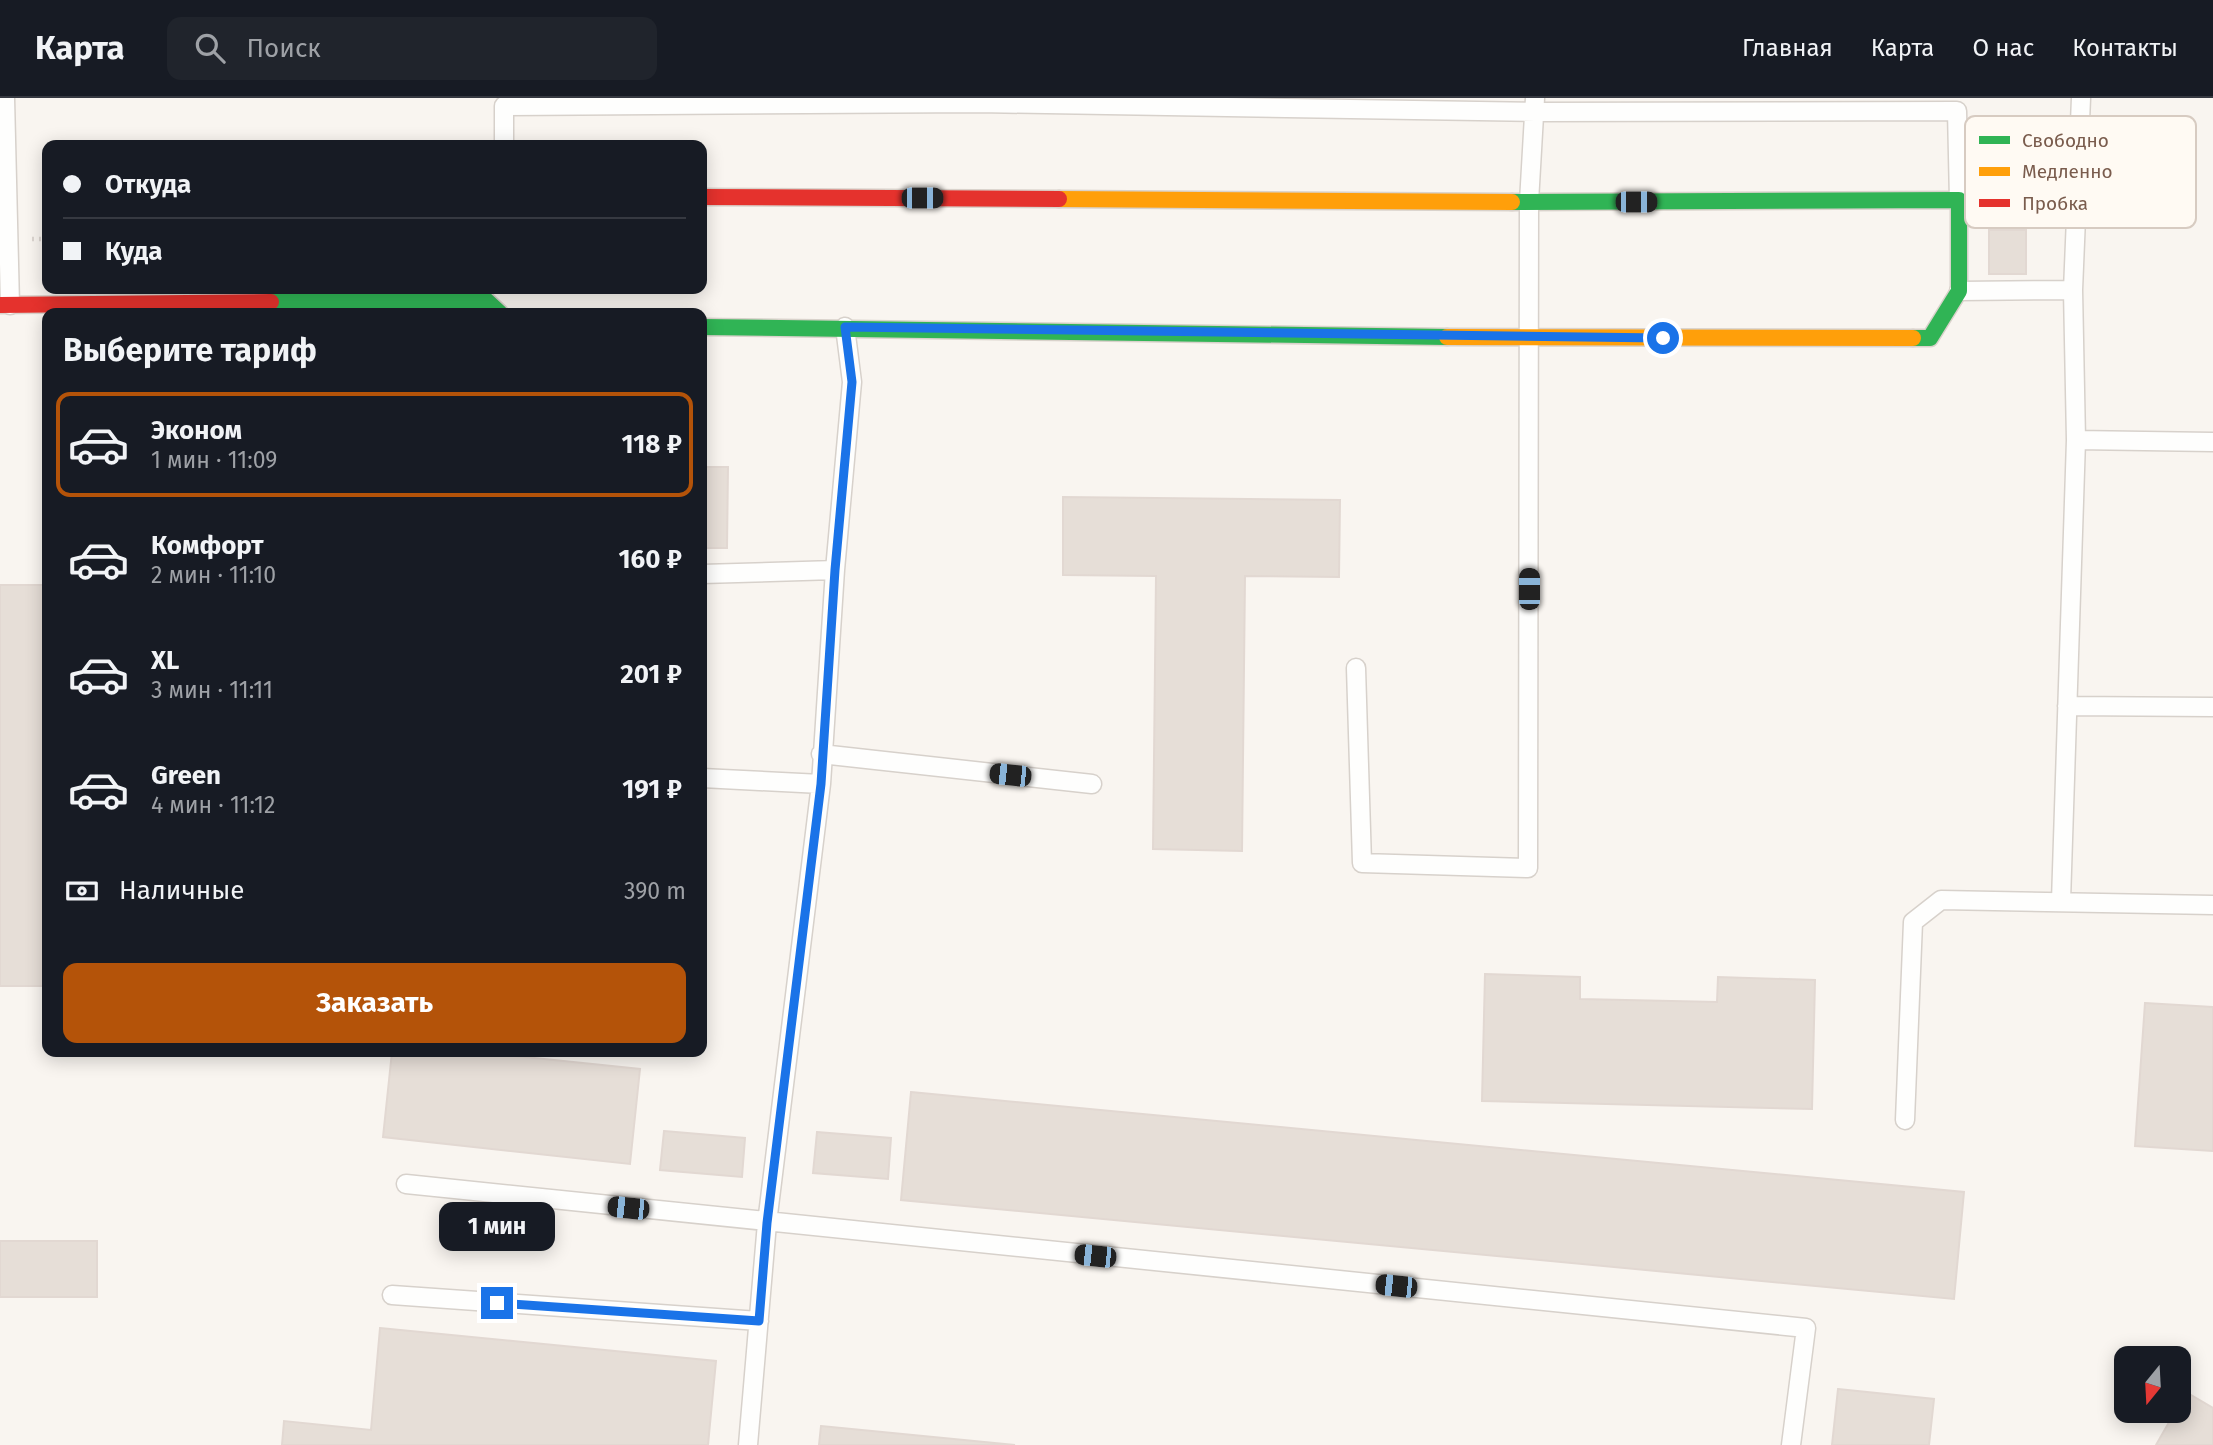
<!DOCTYPE html>
<html lang="ru">
<head>
<meta charset="utf-8">
<style>
	:root { --surface:#171b24; --page:#20242c; --text:#f1f3f6; --muted:#9ea1a6; --line:#363941; --accent:#b45309 }
	body { margin:0; font-family:"Fira Sans",sans-serif; background:var(--page); color:var(--text); height:100vh; display:flex; flex-direction:column; font-size:26px; white-space:nowrap }
	* { box-sizing:border-box; margin:0 }
	p { font-size:23px; color:var(--muted) }
	.icon { flex:none; width:38px; height:38px; fill:none; stroke:currentColor; stroke-width:2; stroke-linecap:round; stroke-linejoin:round }
	.map { position:relative; flex:1; overflow:hidden }
	.drawer { position:absolute; left:42px; top:210px; width:665px; height:749px; display:flex; flex-direction:column; background:var(--surface); border-radius:14px; box-shadow:0 4px 18px #0003 }
	.drawer>* { flex:none }
	.guide { position:absolute; left:42px; top:42px; width:665px; height:154px; border-radius:14px; box-shadow:0 4px 18px #0003; display:grid; align-content:center; height:154px; padding:0 21px; background:var(--surface) }
	.needle { width:46px; rotate:198deg }
	.tools { position:absolute; left:2114px; top:1248px; display:grid; gap:14px }
	.tools a { display:grid; place-items:center; width:77px; height:77px; border-radius:14px; background:var(--surface); box-shadow:0 4px 18px #0003; font-size:35px }
	.end { position:absolute; width:32px; height:32px; margin:-16px; border:9px solid #1a73e8; background:#fff; box-shadow:0 0 0 4px #fff }
	.from { border-radius:50% }
	.bubble { position:absolute; height:49px; border-radius:14px; background:var(--surface); box-shadow:0 4px 18px #0003; font-size:23px; font-weight:700; line-height:49px; text-align:center }
	.car { position:absolute; width:21px; height:42px; margin:-21px -10px; border-radius:9px; box-shadow:0 0 5px 2px #0007; background:linear-gradient(#222 24%,#8ab4d8 0 40%,#222 0 76%,#8ab4d8 0 86%,#222 0) }
	.guide b { display:flex; align-items:center; gap:24px; height:66px; font-size:26px }
	.guide b+b { border-top:2px solid var(--line) }
	.guide i { width:18px; height:18px; background:var(--text) }
	ul { padding:0; list-style:none }
	li { display:flex; align-items:center; gap:21px; height:105px; margin:0 14px 10px; padding:0 7px; border:4px solid transparent; border-radius:14px }
	li div { flex:1 }
	li b { display:block; font-size:26px }
	li em { font-style:normal; font-weight:700 }
	li.selected { border-color:var(--accent) }
	li>.icon { width:63px; height:63px; stroke-width:1.5 }
	h2 { padding:0 21px; font-size:32px; line-height:84px }
	.pay { display:flex; align-items:center; gap:18px; height:77px; padding:0 21px; font-size:26px }
	.pay p { margin-inline-start:auto }
	.cta { display:flex; gap:14px; margin-top:auto; padding:14px 21px }
	.cta a { flex:1; height:80px; border-radius:14px; background:var(--accent); color:#fff; font-size:28px; font-weight:700; line-height:80px; text-align:center }
	header { display:flex; align-items:center; gap:42px; box-sizing:border-box; height:98px; padding:0 35px; background:var(--surface); border-bottom:2px solid var(--line) }
	header strong { font-size:33px }
	nav { display:flex; gap:38px; margin-inline-start:auto; font-size:24px }
	.search { width:490px; height:63px; background:var(--page); display:flex; align-items:center; gap:18px; box-sizing:border-box; padding:0 24px; border-radius:14px; color:var(--muted); font-size:26px }
	.map>svg:first-child { display:block }
	.building { fill:#e6ded7; stroke:#e2d8d2; stroke-width:2 }
	.lines { fill:none; stroke-linecap:round; stroke-linejoin:round }
	.lane-casing { stroke:#d7d1cb; stroke-width:21 }
	.fast-casing { stroke:#d9d2cb; stroke-width:19 }
	.slow-casing { stroke:#d9d2cb; stroke-width:19 }
	.jam-casing { stroke:#d9d2cb; stroke-width:19 }
	.path { stroke:#dcd5d0; stroke-width:4.5; stroke-dasharray:2 5; stroke-linecap:butt }
	.lane { stroke:#fefefd; stroke-width:18 }
	.fast { stroke:#30b455; stroke-width:16 }
	.slow { stroke:#ff9f0a; stroke-width:16 }
	.jam { stroke:#e5322d; stroke-width:16 }
	.route { stroke:#1a73e8; stroke-width:9 }
	.key { fill:#fffaf3; stroke:#d7cbc1; stroke-width:2 }
	.key-label { font-size:19px; fill:#7a5c4d }
</style>
</head>
<body>
<header>
<strong>Карта</strong>
<div class="search"><svg class="icon" aria-label="search" viewBox="0 0 24 24"><circle cx="10" cy="10" r="6"/><path d="M15 15l6 6"/></svg>Поиск</div>
<nav><a>Главная</a><a>Карта</a><a>О нас</a><a>Контакты</a></nav>
</header>
<div class="map">
<svg width="2213" height="1347" viewBox="0 0 2213 1347">
	<rect width="100%" height="100%" fill="#f9f5f0"/>
	<path class="building" d="M1989,132h37v44h-37z
		M702,369h26l-1,81h-25z
		M1063,399l277,3 -1,77 -94,-1 -3,275 -89,-2 3,-273 -93,-1z
		M0,487h46l1,401h-47z
		M1485,876l95,3v22l137,3 1,-25 97,3 -3,129 -330,-8z
		M2145,905l68,4v144l-78,-5z
		M392,954h86l162,17 -10,95 -247,-27z
		M911,994l1053,100 -10,107 -1053,-99z
		M664,1033l81,7 -3,39 -82,-7z
		M817,1034l74,6 -3,41 -75,-6z
		M0,1143h97v56h-97z
		M380,1230l336,33 -8,84h-426l2,-24 87,9z
		M1838,1291l96,10 -5,46h-97z
		M2186,1294l27,16v37h-57l20,-35h3z
		M821,1328l194,19h-196z"/>
	<g class="lines">
		<g class="lane-casing">
			<path id="lane" d="M5,0l5,207
				M504,47v-39l475,-3 556,9 422,-1 2,89
				M1959,193l114,-1 8,-192
				M2076,342l137,2
				M702,476l133,-4
				M1356,570l6,195 166,5 1,-666 6,-104
				M2067,608l146,1
				M821,656l271,30
				M702,680l119,6
				M2061,803l15,-461 -3,-150
				M1905,1022l8,-198 28,-22 272,5
				M406,1086l1400,144 -15,117
				M392,1197l367,26
				M748,1347l19,-222 54,-439 14,-214 17,-188 -7,-55"/>
		</g>
		<g class="fast-casing">
			<path id="fast" d="M1512,104l447,-2v91l-29,47h-17
				M271,204l215,-2 14,13
				M702,229l745,10"/>
		</g>
		<g class="slow-casing">
			<path id="slow" d="M1059,101l453,3
				M1447,239l466,1"/>
		</g>
		<g class="jam-casing">
			<path id="jam" d="M702,99l357,2
				M0,207l271,-3"/>
		</g>
		<path class="path" d="M32,141h15"/>
		<use href="#lane" class="lane"/>
		<use href="#fast" class="fast"/>
		<use href="#slow" class="slow"/>
		<use href="#jam" class="jam"/>
	</g>
	<g class="lines">
		<path class="route" d="M497,1205l262,18 8,-98 54,-439 14,-214 17,-188 -7,-55 818,11"/>
	</g>
	<rect x="1965" y="18" width="231" height="112" rx="10" class="key"/>
	<rect x="1979" y="38" width="31" height="8" fill="#30b455"/>
	<rect x="1979" y="69" width="31" height="9" fill="#ff9f0a"/>
	<rect x="1979" y="101" width="31" height="8" fill="#e5322d"/>
	<g class="key-label">
		<text x="2022" y="49">Свободно</text>
		<text x="2022" y="80">Медленно</text>
		<text x="2022" y="112">Пробка</text>
	</g>
</svg>
<div class="tools">
<a><svg class="needle" viewBox="-14 -14 28 28"><path d="M0-13l5 13h-10z" fill="#e53935"/><path d="M0 13l5-13h-10z" fill="#9ea1a6"/></svg></a>
</div>
<i class="end from" style="left:1663px;top:240px"></i>
<i class="end" style="left:497px;top:1205px"></i>
<div class="bubble" style="left:439px;top:1104px;width:116px">1 мин</div>
<i class="car" style="left:922px;top:100px;rotate:90deg"></i>
<i class="car" style="left:1636px;top:104px;rotate:90deg"></i>
<i class="car" style="left:1529px;top:491px;rotate:0deg"></i>
<i class="car" style="left:1010px;top:677px;rotate:276deg"></i>
<i class="car" style="left:628px;top:1110px;rotate:276deg"></i>
<i class="car" style="left:1095px;top:1158px;rotate:276deg"></i>
<i class="car" style="left:1396px;top:1188px;rotate:276deg"></i>
<div class="guide">
<b><i class="from"></i>Откуда</b>
<b><i></i>Куда</b>
</div>
<section class="drawer">
<h2>Выберите тариф</h2>
<ul>
<li class="selected"><svg class="icon" aria-label="car" viewBox="0 0 24 24"><path d="M5 17H2v-5l4-1 3-4h7l3 4 3 1v5h-3M9 17h6M6 11h13"/><circle cx="7" cy="17" r="2"/><circle cx="17" cy="17" r="2"/></svg><div><b>Эконом</b><p>1 мин · 11:09</p></div><em>118 ₽</em></li>
<li><svg class="icon" aria-label="car" viewBox="0 0 24 24"><path d="M5 17H2v-5l4-1 3-4h7l3 4 3 1v5h-3M9 17h6M6 11h13"/><circle cx="7" cy="17" r="2"/><circle cx="17" cy="17" r="2"/></svg><div><b>Комфорт</b><p>2 мин · 11:10</p></div><em>160 ₽</em></li>
<li><svg class="icon" aria-label="car" viewBox="0 0 24 24"><path d="M5 17H2v-5l4-1 3-4h7l3 4 3 1v5h-3M9 17h6M6 11h13"/><circle cx="7" cy="17" r="2"/><circle cx="17" cy="17" r="2"/></svg><div><b>XL</b><p>3 мин · 11:11</p></div><em>201 ₽</em></li>
<li><svg class="icon" aria-label="car" viewBox="0 0 24 24"><path d="M5 17H2v-5l4-1 3-4h7l3 4 3 1v5h-3M9 17h6M6 11h13"/><circle cx="7" cy="17" r="2"/><circle cx="17" cy="17" r="2"/></svg><div><b>Green</b><p>4 мин · 11:12</p></div><em>191 ₽</em></li>
</ul>
<div class="pay"><svg class="icon" aria-label="cash" viewBox="0 0 24 24"><path d="M3 7h18v10H3z"/><circle cx="12" cy="12" r="2"/></svg>Наличные<p>390 m</p></div>
<div class="cta"><a>Заказать</a></div>
</section>
</div>
</body>
</html>
